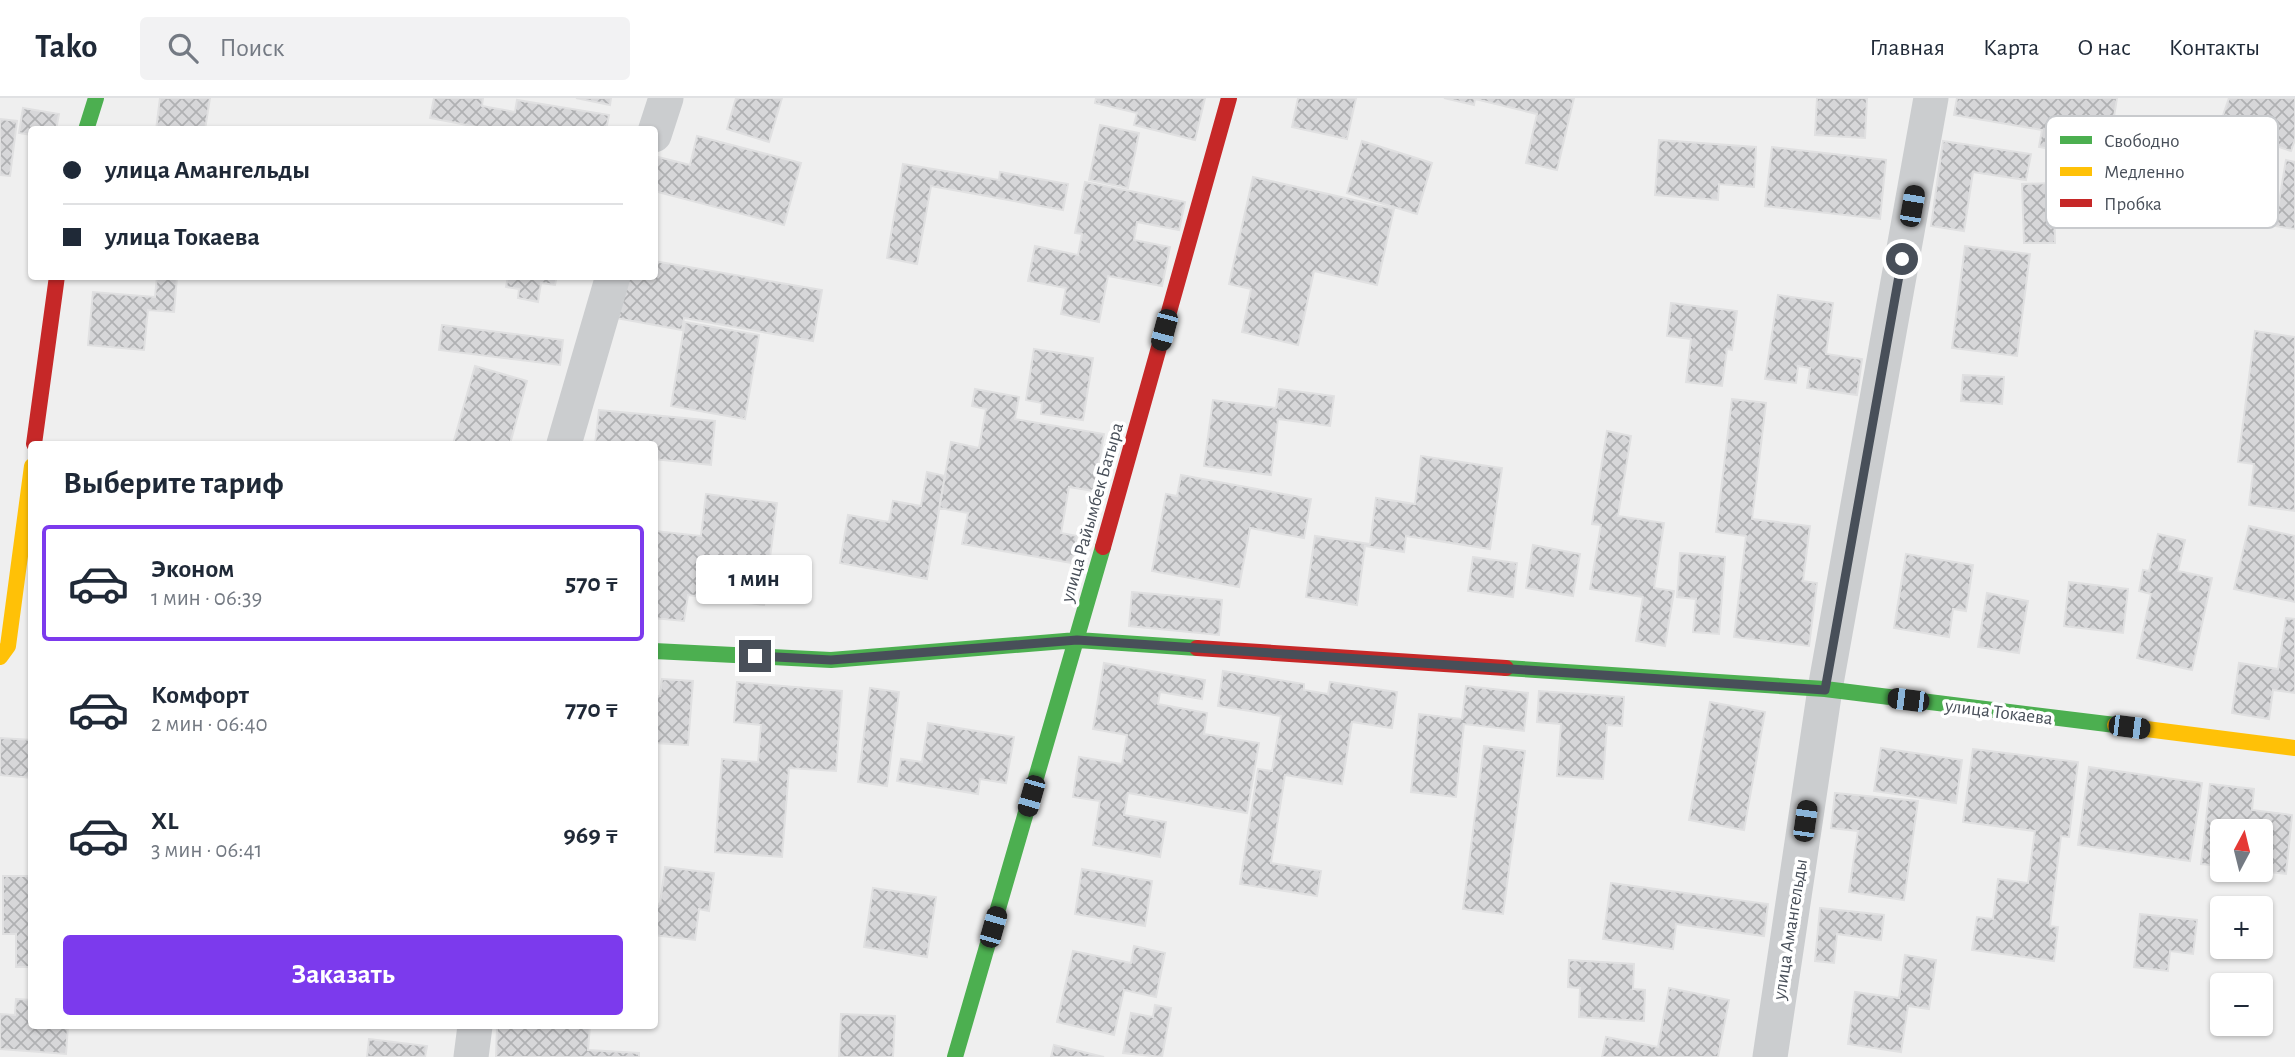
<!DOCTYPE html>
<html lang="ru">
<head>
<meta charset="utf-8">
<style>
	:root { --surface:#fff; --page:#f2f2f3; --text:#1f2937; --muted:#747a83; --line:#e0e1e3; --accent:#7c3aed }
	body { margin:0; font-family:"Alegreya Sans",sans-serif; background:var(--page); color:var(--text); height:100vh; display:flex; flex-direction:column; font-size:26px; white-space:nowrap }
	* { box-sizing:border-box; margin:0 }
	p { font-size:23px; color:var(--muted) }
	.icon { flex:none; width:38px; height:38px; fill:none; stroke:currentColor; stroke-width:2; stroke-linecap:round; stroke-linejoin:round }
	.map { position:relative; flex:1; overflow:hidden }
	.details { position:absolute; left:28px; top:343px; width:630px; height:588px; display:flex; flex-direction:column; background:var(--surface); border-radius:7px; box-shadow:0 2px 5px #0004 }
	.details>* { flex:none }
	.banner { position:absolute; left:28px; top:28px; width:630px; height:154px; border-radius:7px; box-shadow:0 2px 5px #0004; display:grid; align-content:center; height:154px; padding:0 35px; background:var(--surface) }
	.needle { width:46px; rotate:7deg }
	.tools { position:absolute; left:2210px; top:721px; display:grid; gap:14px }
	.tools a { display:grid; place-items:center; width:63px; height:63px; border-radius:7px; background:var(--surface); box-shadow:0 2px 5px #0004; font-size:35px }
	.end { position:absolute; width:32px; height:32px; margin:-16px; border:9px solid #484f59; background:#fff; box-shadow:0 0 0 4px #fff }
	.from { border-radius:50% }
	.bubble { position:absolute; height:49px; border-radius:7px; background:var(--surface); box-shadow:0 2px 5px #0004; font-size:23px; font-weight:700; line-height:49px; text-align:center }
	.car { position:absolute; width:21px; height:42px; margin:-21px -10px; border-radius:9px; box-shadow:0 0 5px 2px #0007; background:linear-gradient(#222 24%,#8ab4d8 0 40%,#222 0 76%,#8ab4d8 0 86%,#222 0) }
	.banner b { display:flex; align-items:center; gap:24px; height:66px; font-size:26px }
	.banner b+b { border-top:2px solid var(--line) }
	.banner i { width:18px; height:18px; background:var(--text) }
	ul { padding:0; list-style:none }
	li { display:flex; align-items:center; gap:21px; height:116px; margin:0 14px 10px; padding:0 21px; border:4px solid transparent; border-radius:7px }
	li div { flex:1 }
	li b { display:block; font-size:26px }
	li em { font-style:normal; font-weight:700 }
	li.selected { border-color:var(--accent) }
	li>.icon { width:63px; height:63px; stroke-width:1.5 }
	h2 { padding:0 35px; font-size:32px; line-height:84px }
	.action { display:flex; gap:14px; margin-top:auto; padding:14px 35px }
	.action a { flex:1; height:80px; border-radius:7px; background:var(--accent); color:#fff; font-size:28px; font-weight:700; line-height:80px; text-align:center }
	header { display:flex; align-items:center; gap:42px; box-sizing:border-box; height:98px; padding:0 35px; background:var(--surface); border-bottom:2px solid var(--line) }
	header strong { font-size:33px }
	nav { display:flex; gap:38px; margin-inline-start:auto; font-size:24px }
	.search { width:490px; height:63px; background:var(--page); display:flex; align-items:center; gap:18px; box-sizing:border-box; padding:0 24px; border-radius:7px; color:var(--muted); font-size:26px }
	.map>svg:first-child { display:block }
	.building { fill:url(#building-cross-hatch); stroke:#e0e0e1; stroke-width:2 }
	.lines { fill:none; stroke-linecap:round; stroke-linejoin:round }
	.street { stroke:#cbcdcf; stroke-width:35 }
	.fast { stroke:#4caf50; stroke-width:16 }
	.slow { stroke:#ffc107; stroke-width:16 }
	.jam { stroke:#c62828; stroke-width:16 }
	.route { stroke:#484f59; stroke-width:9 }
	.labels { text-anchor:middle; stroke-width:7; stroke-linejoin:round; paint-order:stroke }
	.street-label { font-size:19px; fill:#484f59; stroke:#fff }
	.key { fill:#fff; stroke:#c8cacd; stroke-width:2 }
	.key-label { font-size:19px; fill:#484f59 }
</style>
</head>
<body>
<header>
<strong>Tako</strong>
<div class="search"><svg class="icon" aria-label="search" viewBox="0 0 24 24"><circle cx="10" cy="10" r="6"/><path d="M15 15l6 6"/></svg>Поиск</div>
<nav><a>Главная</a><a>Карта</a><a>О нас</a><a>Контакты</a></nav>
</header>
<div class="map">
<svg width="2295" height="959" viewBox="0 0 2295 959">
	<defs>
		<pattern id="building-cross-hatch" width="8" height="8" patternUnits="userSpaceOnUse" patternTransform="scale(1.75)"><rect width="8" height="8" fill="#d7d7d9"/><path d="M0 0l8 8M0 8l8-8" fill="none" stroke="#b0b1b3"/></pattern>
	</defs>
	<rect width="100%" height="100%" fill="#efefef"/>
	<path class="building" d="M160,0h50l-5,32h-49z
		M434,0h49l-1,8 33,6 2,-12 92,15 -3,15h-113l-63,-12z
		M576,0h35l-1,7z
		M736,0h46l-13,44 -42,-13z
		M1096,0h109l-10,42 -61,-15 3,-12 -42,-10z
		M1298,0h58l-9,41 -55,-12z
		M1444,0h130l-17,72 -31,-7 11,-49 -62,-15 -1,6z
		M1817,0h50l-2,40 -50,-3z
		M1957,0h160l-10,63 11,2 -6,32 -45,-7 5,-35 -33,-6 3,-17 -88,-15z
		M2229,0h66v41l-4,12 -72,-24z
		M23,10l36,6 -3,16h-24v5l-13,-2z
		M0,21l17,2 -7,55 -10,-1z
		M1100,27l39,8 -11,55 -39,-8z
		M697,38l104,27 -17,62 -130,-34v-21l4,-13 32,8z
		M1659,42l97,7 -2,40 -35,-3 -1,16 -63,-5z
		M1362,43l70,22 -15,51 -70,-21z
		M1943,43l88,13 -5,26 -53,-8 -9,59 -33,-5z
		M1772,49l114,13 -6,59 -115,-13z
		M2286,62l9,2v67l-20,-3z
		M903,66l96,16 1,-8 68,12 -5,26 -132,-24 -14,78 -30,-6z
		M1253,79l141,32 -17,76 -63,-14 -16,74 -56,-13 9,-43 -22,-5z
		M1085,84l100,20 -6,28 -42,-8 -3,18 36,7 -8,39 -54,-10 -9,46 -38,-8 5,-26 -38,-7 7,-35 43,9 4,-21 -7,-1z
		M2054,85l1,60h-31l-2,-59z
		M1965,148l65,8 -13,102 -65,-8z
		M654,163l168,29 -9,51 -129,-23 -2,12 -66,-12 7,-42h31z
		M157,178l20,1 -3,35 -26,-2 -4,40 -56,-5 5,-53 62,5z
		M508,178h49l-2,9 -14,-2 -3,19 -20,-4 1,-9 -13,-2z
		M1778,197l55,8 -7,51 36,5 -5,36 -50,-7 3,-20 -12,-2 -2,17 -31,-4z
		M1671,205l66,8 -5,39 -5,-1 -5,37 -36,-4 5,-43 -24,-3z
		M685,224l74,13 -14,84 -74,-13z
		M442,227l121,15 -3,25 -121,-15z
		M2255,233l40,6v174l-46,-6 5,-41 -16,-2z
		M1034,251l59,9 -10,62 -42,-6 1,-11 -16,-3z
		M475,268l52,15 -17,63h-57z
		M1963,277l41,2 -2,27 -41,-3z
		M975,291l44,8 -4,22 89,15 -10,57 -25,-4 -8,46 16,3 -5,27 -110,-19 6,-31 -29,-5 12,-66 28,6 7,-39 -14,-3z
		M1279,291l55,7 -4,30 -52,-7 -7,56 -67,-9 9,-66 63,8z
		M1732,301l34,4 -14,116 58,7 -7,55 14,2 -8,63 -75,-9 12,-101 -30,-4z
		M599,312l116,11 -4,44 -57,-6v-15h-59z
		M1607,333l24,5 -13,80 46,7 -10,65 20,3 -9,55 -29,-5 7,-44 -53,-8 11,-64 -9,-1z
		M1421,358l81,12 -12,81 -84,-13 -2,16 -39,-6 -8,59 -51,-8 9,-61 55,8 6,-46 39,6z
		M927,374l18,4 -18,103 -87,-16 8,-48 41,7 4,-21 28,5z
		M1181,377l130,24 -7,39 -54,-10 -11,59 -87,-16 14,-77 11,2z
		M706,396l71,9 -13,102 -76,-10 -4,26 -30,-3 2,-87 45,5z
		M2249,428l46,10v66l-61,-13z
		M2158,436l27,6 -7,31 34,7 -20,92 -55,-12 14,-64 -12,-3 4,-21 6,1z
		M1533,447l47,9 -7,42 -47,-8z
		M1680,455l45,4 -6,77 -26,-2 3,-33 -19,-2z
		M1906,456l67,11 -7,46 -13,-2 -4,28 -55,-9z
		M1473,459l44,6 -4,34 -45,-6z
		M2069,484l59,7 -5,44 -59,-7z
		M1132,494l90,8 -3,35 -90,-9z
		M1987,495l41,8 -9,52 -41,-6z
		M2286,520l9,1v74l-22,-3 -4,29 -37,-6 7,-50 39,6z
		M1104,565l101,17 -3,19 -42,-7 -2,12 49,9 -3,21 55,9 -12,70 -119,-20 -4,22 42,7 -6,35 -67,-12 7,-44 -27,-4 6,-40 43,7 5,-29 -34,-6z
		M1223,573l81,13v6l24,4 2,-12 67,10 -5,36 -40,-6 -10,62 -57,-9 -14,88 50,8 -4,25 -77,-12 18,-115 14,2 9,-55 -63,-10z
		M662,581l31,2 -5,64 -34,-2v-47h6z
		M737,584l105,9 -6,80 -47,-3 -7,89 -67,-5 7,-93 36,3 3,-37 -27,-3z
		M1466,588l62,7 -4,38 -60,-7 -8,73 -45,-5 8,-78 43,5z
		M870,590l29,4 -12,94 -29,-4z
		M1539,593l85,6 -2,29 -15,-1 -4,54 -46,-3 4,-52 -24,-2z
		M1710,604l55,10 -21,118 -55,-10z
		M928,625l86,14 -8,46 -26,-4 -2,15 -81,-13 4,-22 21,3z
		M0,640l32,2v38l-32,-3z
		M1484,648l41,5 -22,163 -40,-5z
		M1881,650l81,12 -6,43 -82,-12z
		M1973,651l105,13 -9,75 -8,-1 -11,90 8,1 -4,34 -82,-11 5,-33 16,2 5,-40 30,4 7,-52 -72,-9z
		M2089,669l113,16 -12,78 -112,-16z
		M2210,686l44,5 -2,21 40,5 -6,59 -35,-4h10v-39h-39v35l-21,-2z
		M1835,695l83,8 -14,99 -55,-8 9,-61 -27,-3z
		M665,769l49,6 -5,38 -10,-2 -4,31 -41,-5v-32l6,1z
		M1082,771l70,12 -7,45 -70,-12z
		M3,778h29v91h-16v-33h-13z
		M1611,785l157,21 -4,32 -88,-12 -3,25 -70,-10z
		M873,790l63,9 -9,60 -63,-10z
		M1820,810l64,7 -3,25 -44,-6 -3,29 -19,-2z
		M2140,816l57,6 -4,34 -23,-3 -2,20 -34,-4z
		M1134,848l31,7 -9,44 -32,-7 -10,45 -57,-13 16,-71 58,12z
		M1905,857l31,5 -7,49 -21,-3 -7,46 -53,-8 7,-52 44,6z
		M1569,862l65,4 -1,25 12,1 -1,31 -65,-4 1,-29 -12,-1z
		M1669,890l60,12 -11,57h-116l4,-20 52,10z
		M16,901l16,1v26h36l-2,28 -66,-5v-35l15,1z
		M1155,907l16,3 -9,49 -39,-4 8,-40 22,4z
		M841,916l54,2 -2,41h-54z
		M497,928h93l-2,24 51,3v4h-143z
		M369,941l58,7 -2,11h-58z
		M1054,947l50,12h-53z"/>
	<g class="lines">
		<path class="street" d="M654,37l12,-37
			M564,346l49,-168
			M471,959l4,-31
			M1770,959l55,-368 106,-591"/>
		<path class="fast" d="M86,32l10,-32
			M654,553l177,9 246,-20 120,8
			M1506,570l319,21 290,36
			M955,959l148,-510"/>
		<path class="slow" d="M0,559l8,-11 24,-180
			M2115,627l180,23"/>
		<path class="jam" d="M34,346l23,-168
			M1103,449l126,-449
			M1197,550l309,20"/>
	</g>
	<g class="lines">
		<path class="route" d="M755,558l76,4 246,-20 748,50 77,-431"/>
	</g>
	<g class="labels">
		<g class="street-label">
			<text transform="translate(1091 414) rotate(-74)" y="7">улица Райымбек Батыра</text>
			<text transform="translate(1999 613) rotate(7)" y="7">улица Токаева</text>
			<text transform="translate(1789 831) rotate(-81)" y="7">улица Амангельды</text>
		</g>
	</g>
	<rect x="2046" y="18" width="232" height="112" rx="10" class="key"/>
	<rect x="2060" y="38" width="32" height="8" fill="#4caf50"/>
	<rect x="2060" y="69" width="32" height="9" fill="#ffc107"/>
	<rect x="2060" y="101" width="32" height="8" fill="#c62828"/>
	<g class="key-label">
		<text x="2104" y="49">Свободно</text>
		<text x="2104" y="80">Медленно</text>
		<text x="2104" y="112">Пробка</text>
	</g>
</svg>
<div class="tools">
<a><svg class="needle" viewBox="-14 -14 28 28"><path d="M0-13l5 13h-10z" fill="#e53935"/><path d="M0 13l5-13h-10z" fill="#747a83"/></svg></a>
<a>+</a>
<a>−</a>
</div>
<i class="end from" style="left:1902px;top:161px"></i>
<i class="end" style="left:755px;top:558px"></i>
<div class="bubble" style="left:696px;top:457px;width:116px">1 мин</div>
<i class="car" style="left:1912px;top:108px;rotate:10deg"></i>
<i class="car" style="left:1164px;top:232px;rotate:195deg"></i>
<i class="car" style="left:1908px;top:602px;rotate:277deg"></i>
<i class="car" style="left:2129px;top:629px;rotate:97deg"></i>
<i class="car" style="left:1031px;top:698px;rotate:196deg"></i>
<i class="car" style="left:1805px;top:723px;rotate:8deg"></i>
<i class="car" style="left:993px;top:829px;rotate:16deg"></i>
<div class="banner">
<b><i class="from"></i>улица Амангельды</b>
<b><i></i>улица Токаева</b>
</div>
<section class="details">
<h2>Выберите тариф</h2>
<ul>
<li class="selected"><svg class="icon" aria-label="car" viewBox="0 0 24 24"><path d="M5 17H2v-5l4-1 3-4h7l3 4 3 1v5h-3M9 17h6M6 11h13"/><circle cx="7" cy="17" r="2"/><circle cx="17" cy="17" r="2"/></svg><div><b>Эконом</b><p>1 мин · 06:39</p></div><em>570 ₸</em></li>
<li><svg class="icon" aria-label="car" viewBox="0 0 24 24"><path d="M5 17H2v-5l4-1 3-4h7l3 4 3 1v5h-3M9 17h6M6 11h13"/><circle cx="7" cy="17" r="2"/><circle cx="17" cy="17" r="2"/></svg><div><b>Комфорт</b><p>2 мин · 06:40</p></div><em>770 ₸</em></li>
<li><svg class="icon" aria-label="car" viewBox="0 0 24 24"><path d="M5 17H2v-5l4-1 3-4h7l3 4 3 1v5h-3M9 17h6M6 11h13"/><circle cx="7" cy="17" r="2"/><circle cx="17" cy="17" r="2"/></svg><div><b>XL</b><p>3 мин · 06:41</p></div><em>969 ₸</em></li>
</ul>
<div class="action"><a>Заказать</a></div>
</section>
</div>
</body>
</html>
